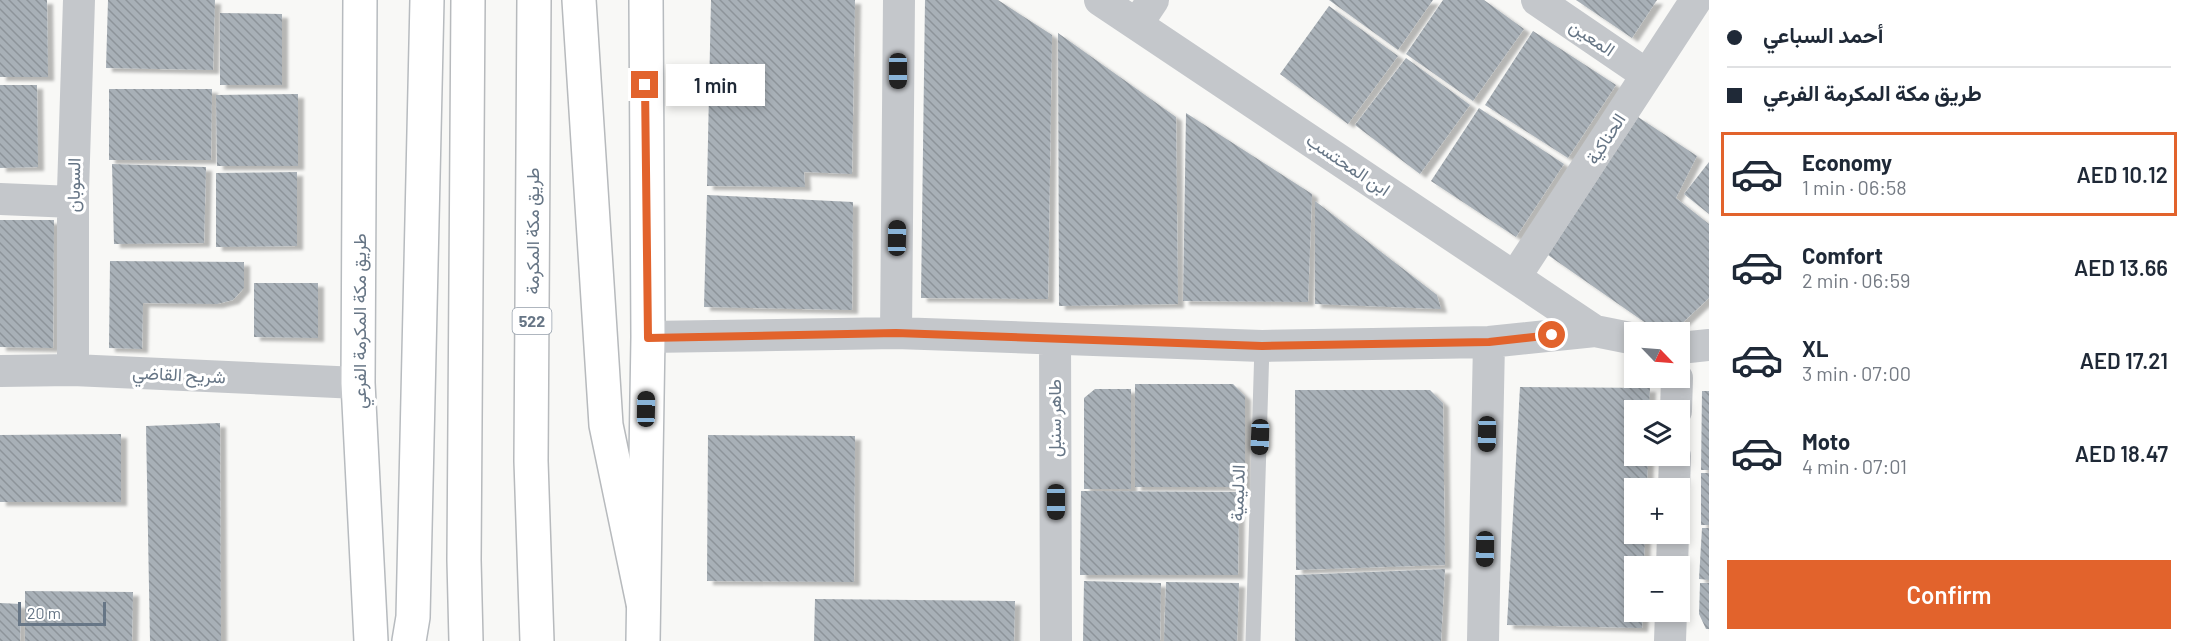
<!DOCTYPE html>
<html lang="en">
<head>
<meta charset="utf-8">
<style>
	:root { --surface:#fff; --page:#f2f2f3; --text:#1f2937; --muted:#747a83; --line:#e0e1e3; --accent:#e2632c }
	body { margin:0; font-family:Barlow,Vazirmatn,sans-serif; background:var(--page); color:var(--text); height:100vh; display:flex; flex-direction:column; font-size:22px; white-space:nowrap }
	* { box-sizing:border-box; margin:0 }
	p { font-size:20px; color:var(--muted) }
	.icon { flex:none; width:33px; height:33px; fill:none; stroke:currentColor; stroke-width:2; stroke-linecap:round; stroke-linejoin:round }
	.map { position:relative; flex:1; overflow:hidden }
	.details { display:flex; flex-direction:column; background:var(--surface); width:480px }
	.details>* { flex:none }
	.banner { display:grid; align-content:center; height:132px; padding:0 18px; background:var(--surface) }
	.needle { width:39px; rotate:115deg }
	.tools { position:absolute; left:1624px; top:322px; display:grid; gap:12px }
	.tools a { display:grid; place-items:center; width:66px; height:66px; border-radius:0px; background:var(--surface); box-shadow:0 3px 9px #0003; font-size:30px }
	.scale { position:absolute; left:18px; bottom:15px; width:88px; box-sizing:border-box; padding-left:6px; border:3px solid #677686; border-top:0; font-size:16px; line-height:21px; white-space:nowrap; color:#677686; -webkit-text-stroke:4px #fff; paint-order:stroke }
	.end { position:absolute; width:27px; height:27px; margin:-14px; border:8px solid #e2632c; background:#fff; box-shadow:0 0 0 3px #fff }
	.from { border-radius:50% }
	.bubble { position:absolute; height:42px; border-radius:0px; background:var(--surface); box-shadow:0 3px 9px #0003; font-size:20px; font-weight:600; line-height:42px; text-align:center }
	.car { position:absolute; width:18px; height:36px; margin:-18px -9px; border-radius:8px; box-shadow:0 0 4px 2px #0007; background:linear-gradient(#222 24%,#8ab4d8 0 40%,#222 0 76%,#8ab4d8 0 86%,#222 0) }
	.banner b { display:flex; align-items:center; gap:21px; height:57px; font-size:22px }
	.banner b+b { border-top:2px solid var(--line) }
	.banner i { width:15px; height:15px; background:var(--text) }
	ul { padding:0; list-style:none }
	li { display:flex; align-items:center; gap:18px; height:84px; margin:0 12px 9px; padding:0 6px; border:3px solid transparent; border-radius:0px }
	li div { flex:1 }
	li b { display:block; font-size:22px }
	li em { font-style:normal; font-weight:600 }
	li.active { border-color:var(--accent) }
	li>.icon { width:54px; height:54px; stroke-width:1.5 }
	.action { display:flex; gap:12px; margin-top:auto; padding:12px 18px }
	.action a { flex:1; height:69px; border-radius:0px; background:var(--accent); color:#fff; font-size:24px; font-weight:600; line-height:69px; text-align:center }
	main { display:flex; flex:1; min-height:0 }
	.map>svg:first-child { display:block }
	.building { fill:url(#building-back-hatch); filter:url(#shadow) }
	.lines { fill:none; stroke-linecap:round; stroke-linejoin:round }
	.primary-casing { stroke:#b7bbbf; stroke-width:36 }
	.motorway-casing { stroke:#b7babd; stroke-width:36 }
	.service { stroke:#c4c7cb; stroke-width:15 }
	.minor { stroke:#c4c7cb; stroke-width:32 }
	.primary { stroke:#fff; stroke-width:33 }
	.motorway { stroke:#fff; stroke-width:33 }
	.route { stroke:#e2632c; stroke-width:8 }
	.labels { text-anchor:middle; stroke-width:6; stroke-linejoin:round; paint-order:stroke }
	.shield { fill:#fff; stroke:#959faa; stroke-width:1.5 }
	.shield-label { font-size:16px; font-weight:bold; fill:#677686 }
	.street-label { font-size:18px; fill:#677686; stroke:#fff }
</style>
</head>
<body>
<main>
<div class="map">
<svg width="1709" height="641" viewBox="0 0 1709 641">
	<defs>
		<pattern id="building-back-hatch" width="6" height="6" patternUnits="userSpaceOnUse" patternTransform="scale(1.5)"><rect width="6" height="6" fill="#a8b0b7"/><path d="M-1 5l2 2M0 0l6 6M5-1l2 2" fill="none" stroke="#8d949a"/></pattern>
		<filter id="shadow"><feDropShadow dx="6" dy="4" stdDeviation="1.5" flood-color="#0004"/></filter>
	</defs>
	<rect width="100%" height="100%" fill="#f8f8f6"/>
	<path class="building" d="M0,0h47l1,77h-48z
		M108,0h107l-2,70 -107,-2z
		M711,0h144l-3,174 -48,-2 1,15 -98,-1z
		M925,0h73l54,35 -4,264 -127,-1z
		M1329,0h104l-35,50z
		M1443,0h41l40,29 -51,72 -67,-47z
		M1576,0h81l-25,38z
		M1329,6l69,50 -50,68 -68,-50z
		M220,13l62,1v71h-62z
		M1533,31l83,54 -48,73 -83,-53z
		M1058,33l118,84 2,187 -119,2z
		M1406,58l64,47 -50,69 -65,-49z
		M0,85h37l1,82 -38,1z
		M109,89h103l-1,71h-102z
		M298,94v72h-81l-1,-71z
		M1479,108l85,56 -48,73 -85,-56z
		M1186,113l126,81 -4,108 -125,-1z
		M1638,117l59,39 -21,42 33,26v74l-30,28h-29l-102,-71z
		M1709,162v52l-25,-20z
		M112,164l94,3 -2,76 -90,1z
		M297,172v74l-81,1v-74z
		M707,195l146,7 -1,108 -148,-3z
		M1315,201l122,94 4,14 -126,-5z
		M0,220h54l-1,128 -53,-1z
		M110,261l134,1v26l-11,12 -16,4 -74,-1 -1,46 -33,-1z
		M254,283h64v55l-64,-1z
		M1135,384h98l12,12v91h-110z
		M1520,387l130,1 -1,23h-14v45h13l-1,33h-12v45h10l-1,33h-9v45h8l-1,16 -135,-3z
		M1095,389h36v100h-47v-91z
		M1295,390h135l13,13 2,162 -149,5z
		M1702,391h7v79h-8z
		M220,423l1,218h-71l-4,-215z
		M121,434v68h-121v-67z
		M708,435l147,1 -1,146 -147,-1z
		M1701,473h8v52h-8z
		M1081,491l158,1 -1,83h-158z
		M1702,528h7v52l-10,-1z
		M1445,569l-4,72h-146v-66z
		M1084,581l77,2 -1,58h-77z
		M1166,582l73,1 -2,58h-73z
		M1700,583h9v46h-3l-7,-15z
		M25,591l108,1 -1,49h-107z
		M815,599l200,2 -1,40h-200z
		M0,603l21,1 -1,37h-20z"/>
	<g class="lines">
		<g class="primary-casing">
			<path id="primary" d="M360,0l-2,383 13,258
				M409,641l4,-24 14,-617
				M643,641l5,-304 -2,-337"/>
		</g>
		<g class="motorway-casing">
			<path id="motorway" d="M534,0l-3,461 6,180
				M579,0l27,425 37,178
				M466,641l-2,-81 4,-560"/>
		</g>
		<path class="service" d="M1253,641l9,-295"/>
		<path class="minor" d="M1100,0l495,331
			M1537,0l110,75
			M1137,24l16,-24
			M0,199l73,3
			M1515,277l181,-277
			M896,333l3,-333
			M648,337l248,-4 366,13 227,-4 106,-11 40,8
			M1055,339l1,302
			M1680,348l29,-3
			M73,370v-179l6,-191
			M0,371l73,-1 285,13
			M1676,411l1,-33
			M1674,489l1,-33
			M1672,567l1,-33
			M1483,641l6,-299
			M1670,641l1,-29"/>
		<use href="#primary" class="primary"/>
		<use href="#motorway" class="motorway"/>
	</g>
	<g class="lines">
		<path class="route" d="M645,85l3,253 248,-5 366,13 227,-4 63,-7"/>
	</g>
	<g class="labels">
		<rect class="shield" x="512.5" y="308" width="39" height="26" rx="4.5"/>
		<g class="shield-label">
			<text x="532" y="327">522</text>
		</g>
		<g class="street-label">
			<text transform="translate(1592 38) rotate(34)" y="6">المعين</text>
			<text transform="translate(1606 139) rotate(-57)" y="6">الحناكية</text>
			<text transform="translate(1348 165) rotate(34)" y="6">ابن المحتسب</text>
			<text transform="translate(74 185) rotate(-89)" y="6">السوبان</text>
			<text transform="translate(533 231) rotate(-90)" y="6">طريق مكة المكرمة</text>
			<text transform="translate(360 321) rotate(-90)" y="6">طريق مكة المكرمة الفرعي</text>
			<text transform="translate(179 375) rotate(3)" y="6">شريح القاضي</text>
			<text transform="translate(1055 418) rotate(-90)" y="6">طاهر سنبل</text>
			<text transform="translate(1238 493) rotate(-88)" y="6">الدليمية</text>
		</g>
	</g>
</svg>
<div class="tools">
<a><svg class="needle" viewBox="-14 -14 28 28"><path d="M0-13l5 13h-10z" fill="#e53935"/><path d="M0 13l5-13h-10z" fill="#747a83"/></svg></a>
<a><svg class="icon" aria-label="layers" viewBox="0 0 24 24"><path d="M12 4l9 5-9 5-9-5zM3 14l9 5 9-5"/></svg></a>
<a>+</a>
<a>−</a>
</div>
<div class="scale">20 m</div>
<i class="end from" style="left:1552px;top:335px"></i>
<i class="end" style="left:645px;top:85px"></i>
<div class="bubble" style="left:666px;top:64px;width:99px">1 min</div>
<i class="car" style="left:898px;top:71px;rotate:180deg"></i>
<i class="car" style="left:897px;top:238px;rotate:1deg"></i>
<i class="car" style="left:646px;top:409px;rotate:1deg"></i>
<i class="car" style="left:1487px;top:434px;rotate:181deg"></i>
<i class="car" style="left:1260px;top:437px;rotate:182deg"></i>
<i class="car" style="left:1056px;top:502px;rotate:180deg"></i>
<i class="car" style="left:1485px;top:549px;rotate:181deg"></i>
</div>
<section class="details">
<div class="banner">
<b><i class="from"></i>أحمد السباعي</b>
<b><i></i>طريق مكة المكرمة الفرعي</b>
</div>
<ul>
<li class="active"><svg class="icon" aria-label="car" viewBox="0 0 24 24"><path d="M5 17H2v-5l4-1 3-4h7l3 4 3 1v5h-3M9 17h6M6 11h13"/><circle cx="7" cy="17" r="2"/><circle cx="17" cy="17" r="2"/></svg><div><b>Economy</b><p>1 min · 06:58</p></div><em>AED 10.12</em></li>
<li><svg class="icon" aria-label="car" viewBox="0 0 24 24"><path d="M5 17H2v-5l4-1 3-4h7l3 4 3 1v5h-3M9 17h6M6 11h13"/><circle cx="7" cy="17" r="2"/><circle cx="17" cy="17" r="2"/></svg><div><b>Comfort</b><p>2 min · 06:59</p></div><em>AED 13.66</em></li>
<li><svg class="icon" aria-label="car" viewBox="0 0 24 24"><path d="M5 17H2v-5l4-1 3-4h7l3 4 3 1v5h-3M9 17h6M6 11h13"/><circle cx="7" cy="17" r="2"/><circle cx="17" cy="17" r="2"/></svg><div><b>XL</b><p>3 min · 07:00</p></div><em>AED 17.21</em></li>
<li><svg class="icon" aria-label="car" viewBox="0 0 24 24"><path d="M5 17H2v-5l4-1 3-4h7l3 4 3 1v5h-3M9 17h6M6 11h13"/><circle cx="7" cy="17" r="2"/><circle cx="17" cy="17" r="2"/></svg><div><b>Moto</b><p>4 min · 07:01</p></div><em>AED 18.47</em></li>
</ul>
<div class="action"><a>Confirm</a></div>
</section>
</main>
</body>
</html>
